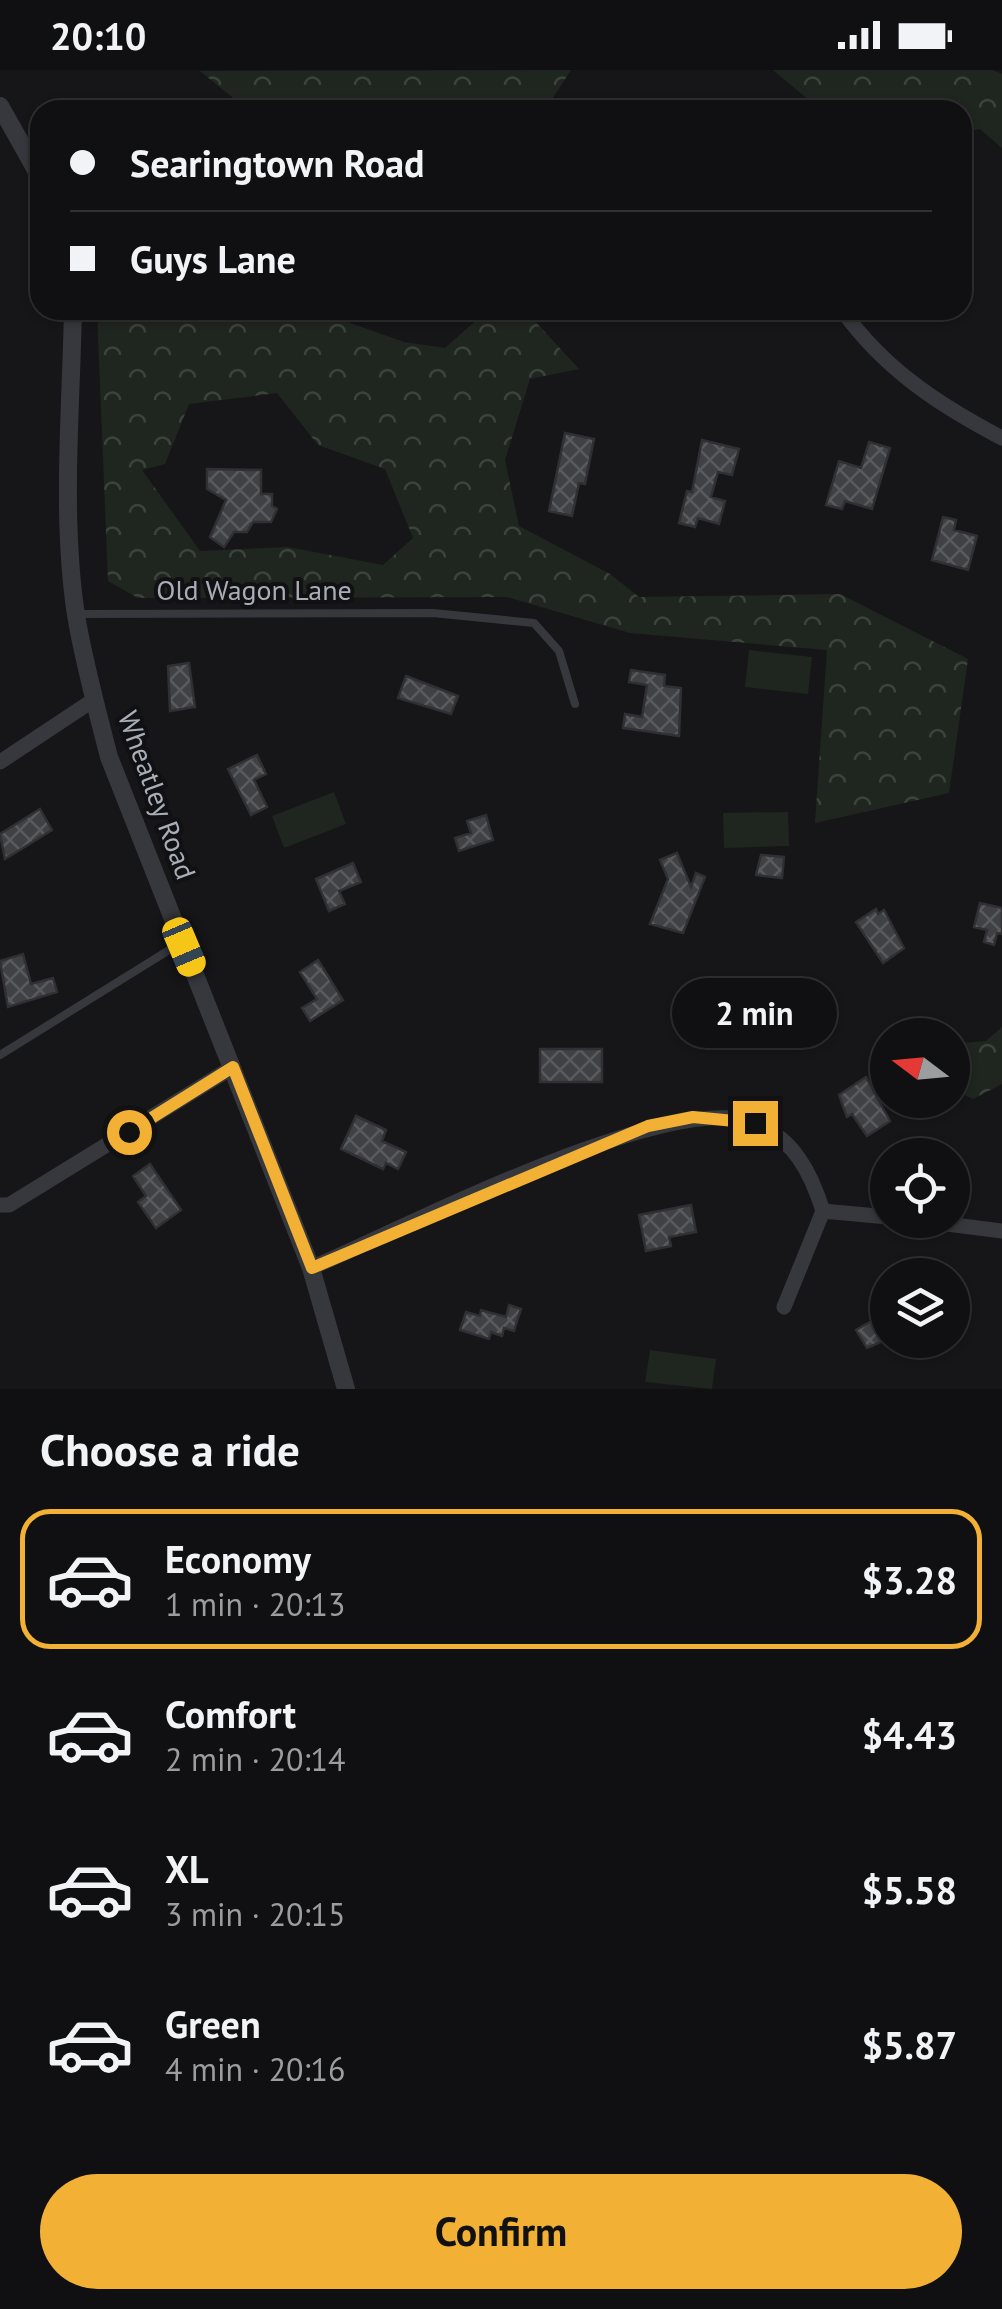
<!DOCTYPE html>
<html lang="en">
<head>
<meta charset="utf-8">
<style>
	:root { --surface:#101012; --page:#19191b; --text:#f1f3f6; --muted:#9c9d9f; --line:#303032; --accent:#f2b134 }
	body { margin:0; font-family:"PT Sans",sans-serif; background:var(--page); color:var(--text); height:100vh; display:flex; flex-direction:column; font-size:38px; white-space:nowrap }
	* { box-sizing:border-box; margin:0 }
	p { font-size:32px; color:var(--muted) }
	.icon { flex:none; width:55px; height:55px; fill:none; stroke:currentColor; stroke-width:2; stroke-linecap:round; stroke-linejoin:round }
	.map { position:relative; height:1319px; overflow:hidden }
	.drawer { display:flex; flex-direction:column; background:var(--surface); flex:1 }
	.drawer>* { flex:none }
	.top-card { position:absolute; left:30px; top:30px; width:942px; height:220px; border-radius:30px; box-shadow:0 2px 8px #0004,0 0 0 2px var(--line); display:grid; align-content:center; height:220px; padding:0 40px; background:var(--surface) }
	.needle { width:65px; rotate:286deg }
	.buttons { position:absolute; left:870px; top:948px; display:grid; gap:20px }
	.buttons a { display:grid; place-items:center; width:100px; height:100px; border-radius:50%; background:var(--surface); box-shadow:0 2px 8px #0004,0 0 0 2px var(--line); font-size:50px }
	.end { position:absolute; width:45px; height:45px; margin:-22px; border:12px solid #f2b134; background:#111; box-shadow:0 0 0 5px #111 }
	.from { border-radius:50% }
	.bubble { position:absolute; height:70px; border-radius:35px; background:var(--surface); box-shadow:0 2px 8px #0004,0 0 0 2px var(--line); font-size:32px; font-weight:700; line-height:70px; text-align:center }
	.car { position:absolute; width:30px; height:60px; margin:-30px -15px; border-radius:12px; box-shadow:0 0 8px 2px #0007; background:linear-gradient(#f5c518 24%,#345 0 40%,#f5c518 0 76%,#345 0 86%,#f5c518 0) }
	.top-card b { display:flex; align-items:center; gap:35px; height:95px; font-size:38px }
	.top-card b+b { border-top:2px solid var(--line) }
	.top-card i { width:25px; height:25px; background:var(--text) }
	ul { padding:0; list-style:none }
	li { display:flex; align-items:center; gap:30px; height:140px; margin:0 20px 15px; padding:0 20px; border:5px solid transparent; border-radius:30px }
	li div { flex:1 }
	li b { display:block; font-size:38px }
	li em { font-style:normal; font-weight:700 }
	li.on { border-color:var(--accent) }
	li>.icon { width:90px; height:90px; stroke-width:1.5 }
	h2 { padding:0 40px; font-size:45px; line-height:120px }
	.cta { display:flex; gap:20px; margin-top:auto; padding:20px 40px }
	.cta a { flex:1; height:115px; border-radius:60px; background:var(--accent); color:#111; font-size:40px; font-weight:700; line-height:115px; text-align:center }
	.status { display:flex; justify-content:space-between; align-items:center; height:70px; padding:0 50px; background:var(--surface); direction:ltr }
	.status svg { height:28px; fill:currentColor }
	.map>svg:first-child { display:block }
	.forest { fill:url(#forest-crowns); fill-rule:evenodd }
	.garden { fill:#1e261f }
	.building { fill:url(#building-cross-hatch); stroke:#303034; stroke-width:2.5 }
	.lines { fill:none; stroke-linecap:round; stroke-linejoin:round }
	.service { stroke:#37383d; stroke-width:8 }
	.minor { stroke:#37383d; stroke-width:15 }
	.tertiary { stroke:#37383d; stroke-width:18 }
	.route { stroke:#f2b134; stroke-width:12 }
	.labels { text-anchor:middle; stroke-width:8; stroke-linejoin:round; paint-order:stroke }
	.street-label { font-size:28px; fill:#a8adb8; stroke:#111113 }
</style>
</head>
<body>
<div class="status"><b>20:10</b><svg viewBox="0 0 49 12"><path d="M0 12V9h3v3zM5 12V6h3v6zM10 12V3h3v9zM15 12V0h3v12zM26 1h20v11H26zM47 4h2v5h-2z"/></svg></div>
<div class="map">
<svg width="1002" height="1319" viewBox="0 0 1002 1319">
	<defs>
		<pattern id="forest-crowns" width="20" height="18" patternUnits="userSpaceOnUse" patternTransform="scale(2.5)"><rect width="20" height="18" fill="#1e261f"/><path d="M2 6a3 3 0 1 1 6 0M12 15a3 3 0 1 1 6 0" fill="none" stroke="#3c433d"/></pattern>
		<pattern id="building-cross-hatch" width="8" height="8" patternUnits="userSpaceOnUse" patternTransform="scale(2.5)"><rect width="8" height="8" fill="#404145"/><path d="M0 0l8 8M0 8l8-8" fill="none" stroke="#595a5e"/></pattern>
	</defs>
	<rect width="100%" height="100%" fill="#161618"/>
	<path class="forest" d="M571,0l-26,40h-297l-48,-39z
		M773,0h220l9,4v74l-22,-19 -17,3 -1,-22h-141z
		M97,240h248l5,13 54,19 41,6 35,-31 -4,-7h56v8l47,51 -49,10 -25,81 14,66 91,48 29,23 201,-3 128,65 -19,134 -134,30 12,-173 -197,-17 -123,-36 -369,1 -30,-17zM277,323l41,52 67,24 28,69 -30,27 -95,-18 -88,4 -58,-81 23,-6 24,-60z
		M1002,957v57l-29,15 -20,-10v-45l33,-3z"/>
	<path class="garden" d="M749,580l63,7 -4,37 -63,-7z
		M334,722l12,32 -62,24 -12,-32z
		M788,742l1,34 -65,2 -1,-35z
		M650,1280l66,9 -4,30 -67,-7z"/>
	<path class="building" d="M565,363l29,6 -9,45 -6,-1 -7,33 -23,-5z
		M702,370l37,9 -7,26 -14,-3 -7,25 14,4 -6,23 -21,-6 -3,9 -16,-4 8,-32 5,1z
		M869,372l21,6 -18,61 -27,-8 -3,8 -16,-4 13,-44 22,7z
		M207,399l54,1v24h11v12l5,3 -6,13h-18l-6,10h-13l-10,15 -14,-10 16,-37 -19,-11z
		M943,447l13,3 -2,10 23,6 -9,34 -36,-10z
		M189,593l6,44 -25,4 -2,-45z
		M631,600l34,5 -1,11 17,2 -2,48 -56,-8 2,-14 17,3 5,-32 -18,-3z
		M406,606l52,20 -7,18 -53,-16z
		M257,685l9,19 -12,6 13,27 -16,8 -23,-46z
		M40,739l12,21 -47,29 -5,-25z
		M486,745l7,25 -34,11 -4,-13 16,-5 -4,-12z
		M677,783l14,34 5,-14 9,4 -22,56 -33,-9 18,-45 -8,-19z
		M761,785l23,2 -2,21 -26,-3z
		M353,793l8,19 -22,9 6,13 -16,7 -13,-32z
		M980,833l22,5v26l-5,-1 -3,12 -10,-3 3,-12 -13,-3z
		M876,839l2,5 6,-4 20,38 -21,15 -27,-41z
		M23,884l8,30 22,-6 4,14 -49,15 -8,-46z
		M318,890l25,40 -33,21 -8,-13 15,-9 -17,-27z
		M540,979h62v33h-62z
		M866,1007l24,44 -23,15 -15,-22 -5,3 -8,-22z
		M356,1046l30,14 -4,11 24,11 -8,17 -12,-6 -3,6 -42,-20z
		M150,1094l31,46 -25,18 -18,-26 8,-6 -13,-20z
		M691,1135l5,27 -27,5 2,9 -25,5 -7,-36z
		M509,1235l12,4 -7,22 -10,-3 -2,8 -11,-4 -2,7 -29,-9 6,-18 14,4 1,-6 25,7z
		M888,1242v27l-21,9 -11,-18z"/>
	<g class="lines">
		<path class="service" d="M76,544l357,-1 101,10 25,28 16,53
			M0,985l182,-113"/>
		<path class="minor" d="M842,240c42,59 97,95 160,128
			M0,692l95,-63
			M0,1135h9l224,-138
			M823,1141l65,6
			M916,1150l86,11
			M311,1198c89,-38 361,-180 444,-145 39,16 56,50 68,88
			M784,1237l39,-96"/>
		<path class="tertiary" d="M0,36l40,71
			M73,240c-2,100 -12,206 3,305 8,48 21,95 33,142l202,511 35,121"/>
	</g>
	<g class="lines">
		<path class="route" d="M129,1062l104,-65 79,201 336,-142 45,-9 62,6"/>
	</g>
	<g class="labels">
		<g class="street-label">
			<text x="254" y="530">Old Wagon Lane</text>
			<text transform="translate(157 725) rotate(70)" y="10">Wheatley Road</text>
		</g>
	</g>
</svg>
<div class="buttons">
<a><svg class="needle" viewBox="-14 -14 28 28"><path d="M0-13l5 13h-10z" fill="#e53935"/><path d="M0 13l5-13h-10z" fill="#9c9d9f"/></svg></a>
<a><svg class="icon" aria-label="locate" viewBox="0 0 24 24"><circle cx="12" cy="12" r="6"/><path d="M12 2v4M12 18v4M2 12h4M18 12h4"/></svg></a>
<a><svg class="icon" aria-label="layers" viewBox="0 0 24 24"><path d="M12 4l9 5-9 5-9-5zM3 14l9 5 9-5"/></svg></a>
</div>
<i class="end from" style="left:129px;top:1062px"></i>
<i class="end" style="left:755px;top:1053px"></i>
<div class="bubble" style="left:672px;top:908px;width:165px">2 min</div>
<i class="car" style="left:184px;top:877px;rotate:157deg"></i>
<div class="top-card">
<b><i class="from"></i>Searingtown Road</b>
<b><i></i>Guys Lane</b>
</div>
</div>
<section class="drawer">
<h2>Choose a ride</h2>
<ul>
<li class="on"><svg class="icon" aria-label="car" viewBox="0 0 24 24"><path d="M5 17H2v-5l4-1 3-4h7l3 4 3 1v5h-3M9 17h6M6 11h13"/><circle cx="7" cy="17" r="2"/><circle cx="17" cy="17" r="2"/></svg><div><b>Economy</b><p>1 min · 20:13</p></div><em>$3.28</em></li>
<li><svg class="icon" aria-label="car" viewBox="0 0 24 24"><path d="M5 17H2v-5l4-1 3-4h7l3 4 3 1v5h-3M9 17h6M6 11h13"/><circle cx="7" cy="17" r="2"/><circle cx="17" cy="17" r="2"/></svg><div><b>Comfort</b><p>2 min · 20:14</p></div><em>$4.43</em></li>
<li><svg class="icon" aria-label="car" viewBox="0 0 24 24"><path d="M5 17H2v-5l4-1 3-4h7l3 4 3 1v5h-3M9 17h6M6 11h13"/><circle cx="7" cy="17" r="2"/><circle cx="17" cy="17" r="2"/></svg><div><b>XL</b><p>3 min · 20:15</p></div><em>$5.58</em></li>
<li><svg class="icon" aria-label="car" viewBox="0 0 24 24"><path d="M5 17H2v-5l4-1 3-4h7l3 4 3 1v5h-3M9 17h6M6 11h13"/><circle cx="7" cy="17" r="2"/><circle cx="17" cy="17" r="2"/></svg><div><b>Green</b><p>4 min · 20:16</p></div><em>$5.87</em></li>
</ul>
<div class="cta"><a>Confirm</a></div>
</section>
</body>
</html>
